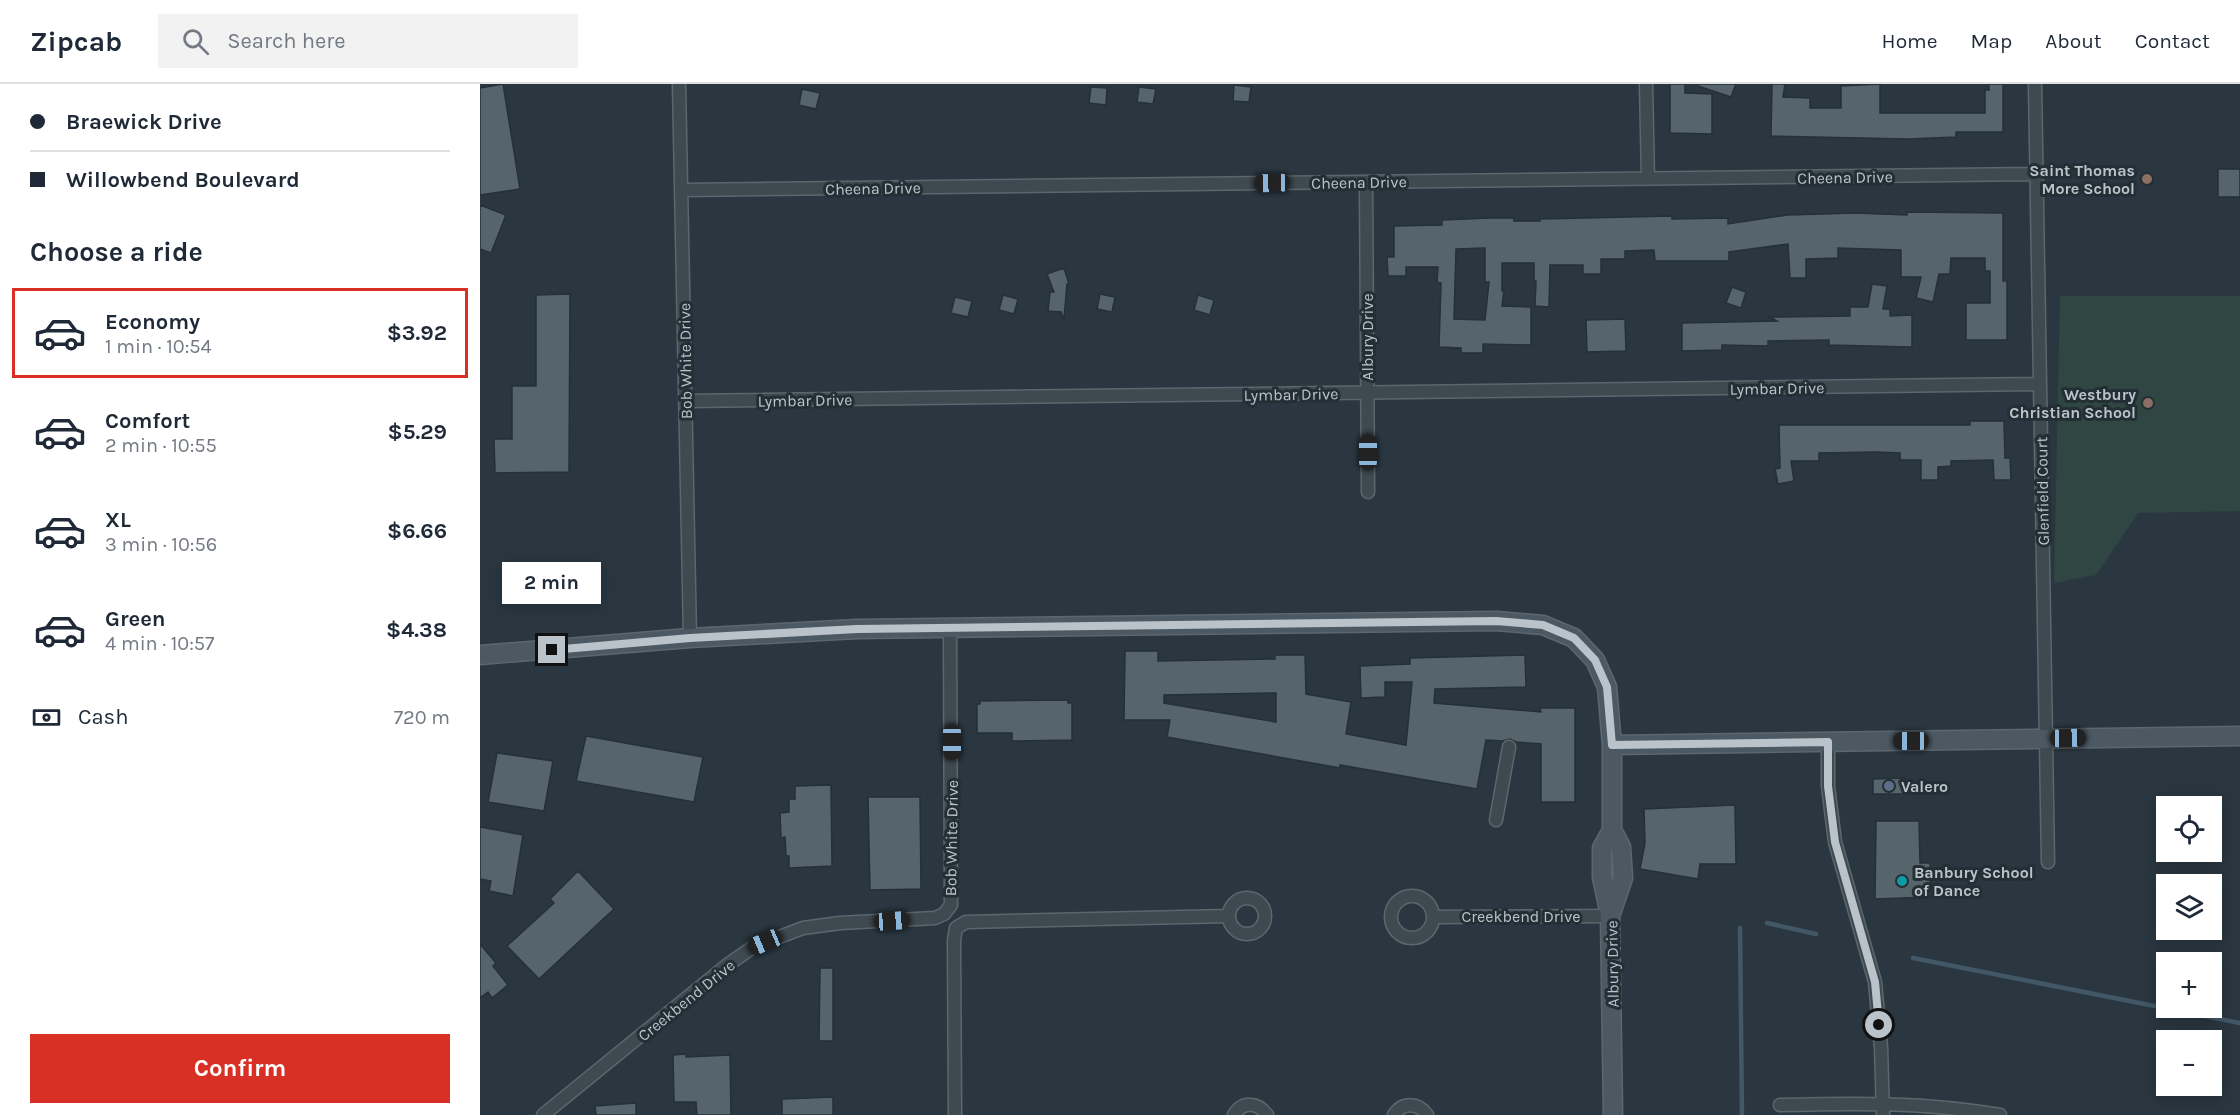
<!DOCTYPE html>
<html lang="en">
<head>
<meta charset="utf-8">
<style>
	:root { --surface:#fff; --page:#f2f2f3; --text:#1f2937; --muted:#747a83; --line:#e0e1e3; --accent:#d93025 }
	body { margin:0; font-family:Karla,sans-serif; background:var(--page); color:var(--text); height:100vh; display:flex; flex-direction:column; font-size:22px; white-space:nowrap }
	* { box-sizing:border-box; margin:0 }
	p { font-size:20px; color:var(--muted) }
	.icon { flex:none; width:33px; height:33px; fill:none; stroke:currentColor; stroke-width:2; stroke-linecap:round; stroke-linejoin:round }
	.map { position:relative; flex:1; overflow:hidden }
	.panel { display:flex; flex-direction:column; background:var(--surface); width:480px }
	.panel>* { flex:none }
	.guide { display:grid; align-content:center; height:132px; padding:0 30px; background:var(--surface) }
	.buttons { position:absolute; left:1676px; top:712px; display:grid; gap:12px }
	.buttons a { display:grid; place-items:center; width:66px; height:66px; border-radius:0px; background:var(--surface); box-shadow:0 3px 15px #0003; font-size:30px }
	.end { position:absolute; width:27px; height:27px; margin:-14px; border:8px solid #bbc3ca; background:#111; box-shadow:0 0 0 3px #111 }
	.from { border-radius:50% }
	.bubble { position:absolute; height:42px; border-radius:0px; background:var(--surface); box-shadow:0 3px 15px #0003; font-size:20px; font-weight:700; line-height:42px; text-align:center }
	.car { position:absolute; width:18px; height:36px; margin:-18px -9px; border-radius:8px; box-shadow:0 0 4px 2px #0007; background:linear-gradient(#222 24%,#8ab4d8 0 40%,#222 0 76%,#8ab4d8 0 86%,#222 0) }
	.guide b { display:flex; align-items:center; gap:21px; height:57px; font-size:22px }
	.guide b+b { border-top:2px solid var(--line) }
	.guide i { width:15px; height:15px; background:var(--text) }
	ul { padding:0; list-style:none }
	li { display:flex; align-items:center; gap:18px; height:90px; margin:0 12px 9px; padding:0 18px; border:3px solid transparent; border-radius:0px }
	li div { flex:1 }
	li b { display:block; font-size:22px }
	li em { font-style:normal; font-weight:700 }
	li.selected { border-color:var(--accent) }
	li>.icon { width:54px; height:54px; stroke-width:1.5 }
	h2 { padding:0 30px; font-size:27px; line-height:72px }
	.pay { display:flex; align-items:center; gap:15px; height:66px; padding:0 30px; font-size:22px }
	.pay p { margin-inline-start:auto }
	.action { display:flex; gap:12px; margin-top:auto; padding:12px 30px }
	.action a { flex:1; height:69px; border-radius:0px; background:var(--accent); color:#fff; font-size:24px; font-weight:700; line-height:69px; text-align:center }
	header { display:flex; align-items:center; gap:36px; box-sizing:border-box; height:84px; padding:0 30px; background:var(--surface); border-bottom:2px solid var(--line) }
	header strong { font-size:28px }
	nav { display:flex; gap:33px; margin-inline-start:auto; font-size:21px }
	.search { width:420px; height:54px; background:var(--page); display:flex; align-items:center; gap:15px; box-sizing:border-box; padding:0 21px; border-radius:0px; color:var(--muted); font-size:22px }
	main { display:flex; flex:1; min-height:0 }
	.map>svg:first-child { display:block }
	.green { fill:#304643 }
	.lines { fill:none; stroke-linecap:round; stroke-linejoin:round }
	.stream { stroke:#425867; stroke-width:4.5 }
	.building { fill:#56646c; stroke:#253037; stroke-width:1.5; fill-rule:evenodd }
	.street-casing { stroke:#5c666d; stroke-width:15 }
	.secondary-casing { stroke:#5c666d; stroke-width:21 }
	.street { stroke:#3e4950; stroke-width:12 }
	.secondary { stroke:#4c5963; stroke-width:18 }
	.route { stroke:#bbc3ca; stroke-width:8 }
	.education-dot { fill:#8d6e63; stroke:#232e35; stroke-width:2 }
	.service-dot { fill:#5c6f8a; stroke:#232e35; stroke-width:2 }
	.culture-dot { fill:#0f9aa8; stroke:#232e35; stroke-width:2 }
	.labels { text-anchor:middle; stroke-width:6; stroke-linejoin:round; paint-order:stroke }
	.poi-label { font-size:16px; font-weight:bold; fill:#bbc3ca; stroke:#232e35; text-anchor:end }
	.street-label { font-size:16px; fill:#bbc3ca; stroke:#232e35 }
</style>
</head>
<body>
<header>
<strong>Zipcab</strong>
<div class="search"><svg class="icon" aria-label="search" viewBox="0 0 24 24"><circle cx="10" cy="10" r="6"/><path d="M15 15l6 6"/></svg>Search here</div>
<nav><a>Home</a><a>Map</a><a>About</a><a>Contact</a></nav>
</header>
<main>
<section class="panel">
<div class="guide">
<b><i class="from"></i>Braewick Drive</b>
<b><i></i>Willowbend Boulevard</b>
</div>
<h2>Choose a ride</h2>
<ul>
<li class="selected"><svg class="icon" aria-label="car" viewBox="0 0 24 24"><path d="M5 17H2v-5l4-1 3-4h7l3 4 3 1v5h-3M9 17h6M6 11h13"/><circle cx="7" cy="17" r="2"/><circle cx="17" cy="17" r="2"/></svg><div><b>Economy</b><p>1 min · 10:54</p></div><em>$3.92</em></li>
<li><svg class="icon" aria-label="car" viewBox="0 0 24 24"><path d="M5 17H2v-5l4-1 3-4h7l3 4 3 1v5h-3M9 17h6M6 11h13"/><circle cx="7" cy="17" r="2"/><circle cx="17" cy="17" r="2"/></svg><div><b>Comfort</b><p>2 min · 10:55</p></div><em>$5.29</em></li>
<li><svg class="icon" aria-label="car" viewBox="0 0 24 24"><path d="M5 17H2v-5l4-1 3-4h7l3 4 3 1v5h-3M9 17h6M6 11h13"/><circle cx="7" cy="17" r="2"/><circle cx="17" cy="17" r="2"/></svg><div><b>XL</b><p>3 min · 10:56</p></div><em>$6.66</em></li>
<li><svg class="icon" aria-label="car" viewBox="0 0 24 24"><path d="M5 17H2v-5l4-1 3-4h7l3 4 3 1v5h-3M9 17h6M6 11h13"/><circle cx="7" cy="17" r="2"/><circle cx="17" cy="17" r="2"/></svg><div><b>Green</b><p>4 min · 10:57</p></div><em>$4.38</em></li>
</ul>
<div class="pay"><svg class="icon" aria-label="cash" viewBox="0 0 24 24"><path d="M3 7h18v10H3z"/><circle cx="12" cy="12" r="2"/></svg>Cash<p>720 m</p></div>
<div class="action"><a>Confirm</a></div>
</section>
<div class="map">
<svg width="1760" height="1031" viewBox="0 0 1760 1031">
	<rect width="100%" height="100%" fill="#2a3740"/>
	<path class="green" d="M1580,212h180v215l-102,2 -42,62 -42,8z"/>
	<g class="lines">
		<path class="stream" d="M1287,839l49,11
			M1260,844l2,187
			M1433,874l327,65"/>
	</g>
	<path class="building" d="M23,0l17,105 -40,6v-107z
		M1190,0h15v9l27,1v40l-42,-1z
		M1219,0h37l-5,13 -33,-11z
		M1292,0h13l-2,13 27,1v10h31v-22l39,-2v29h105v-23h4v-6h14v48h-47v5l-48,2 -137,-3z
		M754,1l17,2 -2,15 -16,-1z
		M611,3l16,1 -1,17 -17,-2z
		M659,3l17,2 -3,15 -16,-2z
		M322,5l18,4 -4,16 -17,-4z
		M1738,85h22v28h-22z
		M0,121l26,10 -15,38 -11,-4z
		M1427,128l96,1v68h4v59h-41v-37h24v-32h-5v-13h-34l-1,16h-11l-6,28 -17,-4 5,-21h-20v-27l-63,-2v10l-32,1v19h-16l-2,-34 -59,8v9h-74l-1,-11 -29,1v8h-24v15h-18v-9h-33l-1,42 -14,-1 1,-25h-2v-18h-32v28h2l-2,15 29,1v38l-48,-1v9h-22v-5l-22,-1 2,-64 -4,-1 1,-15h-32v9h-18l-1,-19h7v-31l48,-1v-5l47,-2h25v3h26v-2l132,-3v3l56,-1v6l59,-9 68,-2 52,2zM1005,164v34h4l-4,38 -31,-1 2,-70z
		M584,184l5,16h-2l-3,35 -3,-7 -13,-1 2,-19h4l-7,-18z
		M1392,200l15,2 -4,23h7v7l22,-1v32l-83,-2v-5l-61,1v5l-46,-1v5l-40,1v-28l95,-2 -7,-4 80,-1v-9h18z
		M1252,203l14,5 -5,16 -15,-5z
		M90,210l-1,178 -74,1 -1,-34h18v-53h24v-91z
		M620,210l15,3 -3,15 -15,-3z
		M523,211l15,4 -4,15 -15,-4z
		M718,211l16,5 -4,15 -16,-5z
		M475,213l17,4 -4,16 -17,-4z
		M1145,235l1,32 -39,1 -1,-32z
		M1490,337h34l1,37h5l1,22h-17l-1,-20 -42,1v5l-13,1v13h-17v-20h-21v-7l-25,-1 -56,1v8h-28l3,20 -16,3 -3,-15 5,-1 -1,-43h191z
		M645,567h33v10l117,-2v-4h30l1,39 45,8 -5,32 60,11 6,-63h-27v15l-24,1 -1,-32 50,-2v-6l115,-3 1,32 -91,2 -1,14 107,9 -1,-4h35v94h-34v-58l-25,-2 -6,-3 -7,2 -17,-1 -9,49 -137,-24v3l-173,-31 3,-17h-46zM796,609v29l-112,-19v-8z
		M588,616v3h4v37l-60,1v-8h-35v-29h3v-3z
		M106,652l117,21 -9,45 -118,-21z
		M17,669l56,8 -9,50 -56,-9z
		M1425,694v16h-32v-15z
		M351,701l1,81 -43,2v-12h-3l-1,-19 -4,1 -1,-25 9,-1v-13h6v-13z
		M388,713h52l1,92 -51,1z
		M1255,721l1,59h-36l-2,15 -58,-10 5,-26 -1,-34z
		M1396,737h43l1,42h10l1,34 -56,2z
		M0,743l43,8 -10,61 -24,-5 2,-10 -11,-2z
		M98,787l36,38 -75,70 -32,-33 47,-43 -4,-4z
		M0,860l16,19 -3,3 15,19 -16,13 -4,-6 -8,6z
		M340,884h13v73h-14z
		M206,970v3l44,-2 1,60h-34l-1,-13h-22l-1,-47z
		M353,1013v18h-51v-16z
		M156,1019v12h-40l-1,-9z"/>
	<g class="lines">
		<g class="street-casing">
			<path id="street" d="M199,0l11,554
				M1166,0l2,95
				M1555,0l13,778
				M886,98l2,310
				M202,106l1354,-16
				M206,317l1354,-17
				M1348,658v44l7,56 40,140 6,65 2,68
				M1016,736l13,-73
				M911 833a21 21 0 1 1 42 0a21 21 0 1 1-42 0Z
				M749 832a18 18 0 1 1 36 0a18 18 0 1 1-36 0Z
				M953,833l177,-1
				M1300,1021c75,-2 146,-3 220,10
				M63,1031l183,-149 27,-19 50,-19 37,-5 95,-5 9,-4 7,-9 -1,-278
				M475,1031l-1,-175 2,-12 10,-6 263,-6
				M754,1031c8,-14 24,-13 33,0
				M914,1031c8,-13 24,-13 33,0"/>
		</g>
		<g class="secondary-casing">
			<path id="secondary" d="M0,571l210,-17 167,-9 639,-8 47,4 31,13 21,22 12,27 5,58v85l9,17 2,31 -13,38 3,199
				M1132,661l628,-9
				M1130,831l-8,-38v-29l10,-18"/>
		</g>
		<use href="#street" class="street"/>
		<use href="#secondary" class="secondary"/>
	</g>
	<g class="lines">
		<path class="route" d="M72,566l138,-12 167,-9 639,-8 47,4 31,13 21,22 12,27 5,58 216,-3v44l7,56 40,140 4,43"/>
	</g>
	<g class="education-dot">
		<circle cx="1667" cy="95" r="6"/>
		<circle cx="1668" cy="319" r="6"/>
	</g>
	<circle class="service-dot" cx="1409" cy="702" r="6"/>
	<circle class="culture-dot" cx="1422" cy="797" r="6"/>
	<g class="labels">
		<g class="poi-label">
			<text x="1655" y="92">Saint Thomas<tspan x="1655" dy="18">More School</tspan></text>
			<text x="1656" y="316">Westbury<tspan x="1656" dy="18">Christian School</tspan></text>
			<text x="1421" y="708" text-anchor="start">Valero</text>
			<text x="1434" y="794" text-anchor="start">Banbury School<tspan x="1434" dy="18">of Dance</tspan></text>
		</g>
		<g class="street-label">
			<text transform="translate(1365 93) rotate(-1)" y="6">Cheena Drive</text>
			<text transform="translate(879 98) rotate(-1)" y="6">Cheena Drive</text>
			<text transform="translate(393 104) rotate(-1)" y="6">Cheena Drive</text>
			<text transform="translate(887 253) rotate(-90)" y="6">Albury Drive</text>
			<text transform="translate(205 277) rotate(-91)" y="6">Bob White Drive</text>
			<text transform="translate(1297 304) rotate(-1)" y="6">Lymbar Drive</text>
			<text transform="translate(811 310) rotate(-1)" y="6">Lymbar Drive</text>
			<text transform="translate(325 316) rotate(-1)" y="6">Lymbar Drive</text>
			<text transform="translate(1562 407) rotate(-91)" y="6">Glenfield Court</text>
			<text transform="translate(471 754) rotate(-89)" y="6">Bob White Drive</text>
			<text x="1041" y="838">Creekbend Drive</text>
			<text transform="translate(1132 880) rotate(-91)" y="6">Albury Drive</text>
			<text transform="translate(206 916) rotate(-39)" y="6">Creekbend Drive</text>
		</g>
	</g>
</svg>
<div class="buttons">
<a><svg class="icon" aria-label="locate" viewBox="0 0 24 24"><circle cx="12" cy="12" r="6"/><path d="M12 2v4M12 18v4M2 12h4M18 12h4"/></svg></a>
<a><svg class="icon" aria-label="layers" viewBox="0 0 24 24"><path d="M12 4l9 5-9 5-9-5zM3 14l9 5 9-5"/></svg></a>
<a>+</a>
<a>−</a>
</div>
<i class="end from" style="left:1399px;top:941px"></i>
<i class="end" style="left:72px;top:566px"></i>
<div class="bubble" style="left:22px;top:478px;width:99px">2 min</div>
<i class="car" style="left:792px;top:99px;rotate:269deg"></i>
<i class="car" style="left:888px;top:368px;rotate:0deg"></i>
<i class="car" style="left:1588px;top:654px;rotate:89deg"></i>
<i class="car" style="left:1431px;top:657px;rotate:270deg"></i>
<i class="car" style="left:472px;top:658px;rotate:180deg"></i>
<i class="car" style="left:412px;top:837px;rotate:86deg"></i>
<i class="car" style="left:285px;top:858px;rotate:247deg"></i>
</div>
</main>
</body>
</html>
